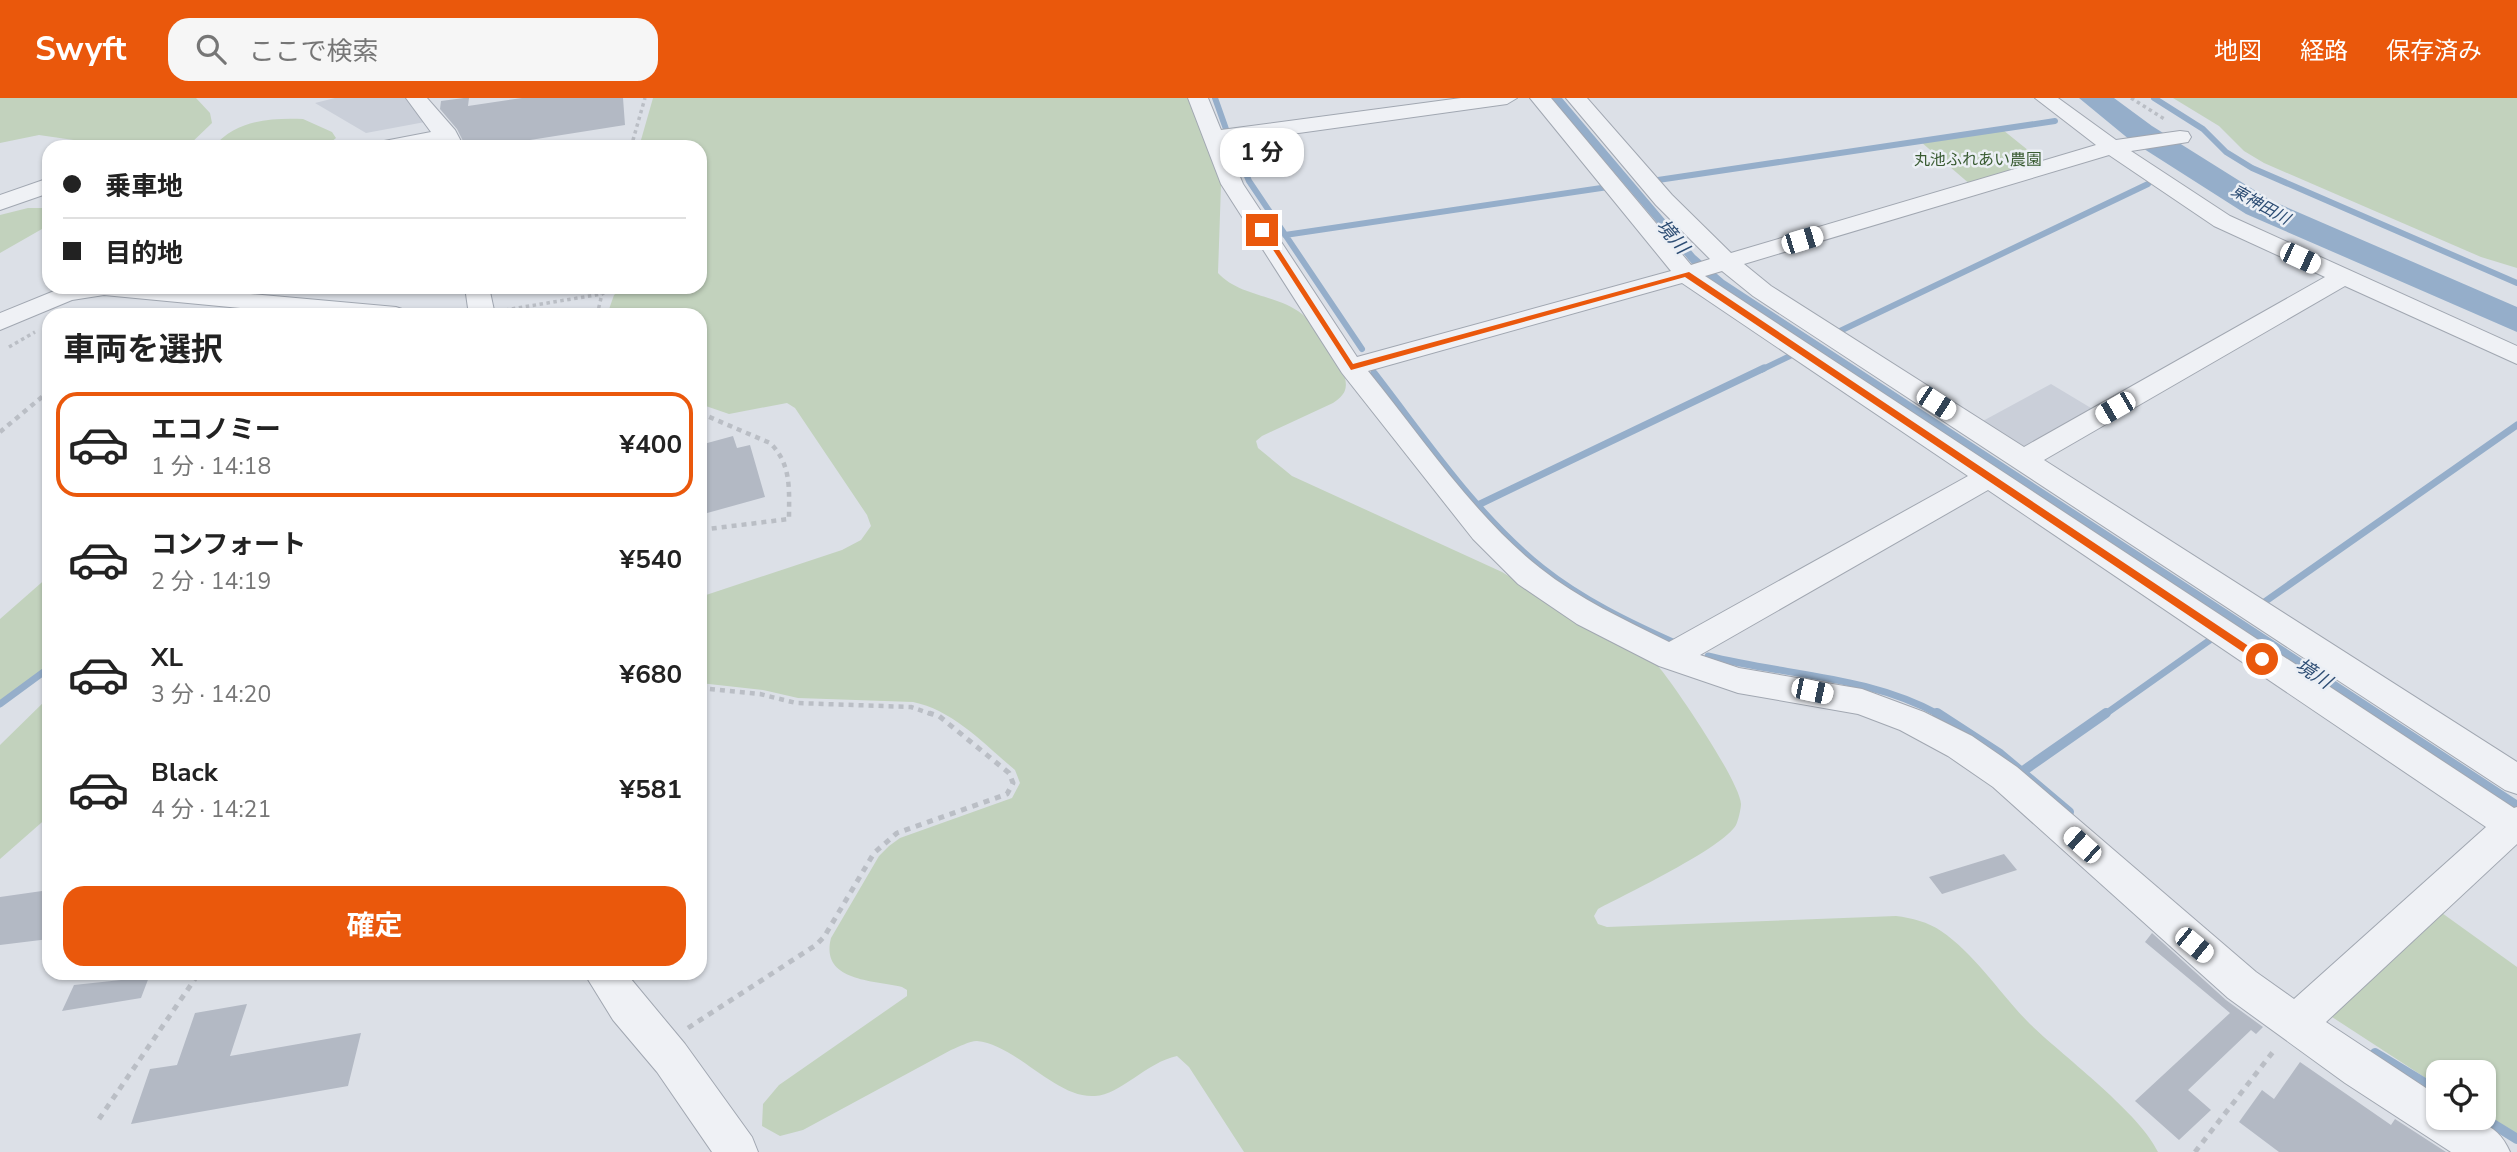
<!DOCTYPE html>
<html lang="ja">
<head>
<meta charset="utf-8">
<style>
	:root { --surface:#fff; --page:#f6f6f6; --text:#222; --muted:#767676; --line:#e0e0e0; --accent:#ea580c }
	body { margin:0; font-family:"Nunito Sans","Noto Sans JP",sans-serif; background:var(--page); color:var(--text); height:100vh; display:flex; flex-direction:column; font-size:26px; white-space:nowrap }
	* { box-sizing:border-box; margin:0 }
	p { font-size:23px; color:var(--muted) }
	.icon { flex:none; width:38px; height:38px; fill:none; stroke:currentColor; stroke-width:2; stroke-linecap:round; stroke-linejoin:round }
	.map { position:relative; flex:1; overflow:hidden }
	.side { position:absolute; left:42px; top:210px; width:665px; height:672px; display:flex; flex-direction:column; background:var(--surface); border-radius:21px; box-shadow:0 2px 5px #0004 }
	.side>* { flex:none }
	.banner { position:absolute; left:42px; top:42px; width:665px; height:154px; border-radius:21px; box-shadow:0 2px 5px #0004; display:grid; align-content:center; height:154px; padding:0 21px; background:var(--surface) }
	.buttons { position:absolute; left:2426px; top:962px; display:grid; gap:14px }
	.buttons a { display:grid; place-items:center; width:70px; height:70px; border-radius:14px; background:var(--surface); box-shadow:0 2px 5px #0004; font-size:35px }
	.end { position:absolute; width:32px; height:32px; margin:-16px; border:9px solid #ea580c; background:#fff; box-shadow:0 0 0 4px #fff }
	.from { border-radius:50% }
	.bubble { position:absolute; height:49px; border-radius:21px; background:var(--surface); box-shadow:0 2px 5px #0004; font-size:23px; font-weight:700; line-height:49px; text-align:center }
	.car { position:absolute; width:21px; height:42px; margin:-21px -10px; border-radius:9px; box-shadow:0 0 5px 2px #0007; background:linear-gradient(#fff 24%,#345 0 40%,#fff 0 76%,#345 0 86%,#fff 0) }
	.banner b { display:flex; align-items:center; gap:24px; height:66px; font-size:26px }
	.banner b+b { border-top:2px solid var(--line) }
	.banner i { width:18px; height:18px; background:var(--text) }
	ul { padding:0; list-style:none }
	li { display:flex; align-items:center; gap:21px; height:105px; margin:0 14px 10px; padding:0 7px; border:4px solid transparent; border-radius:21px }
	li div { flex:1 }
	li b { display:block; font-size:26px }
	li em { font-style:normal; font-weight:700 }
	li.active { border-color:var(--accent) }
	li>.icon { width:63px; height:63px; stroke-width:1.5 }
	h2 { padding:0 21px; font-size:32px; line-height:84px }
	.primary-button { display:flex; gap:14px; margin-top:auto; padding:14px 21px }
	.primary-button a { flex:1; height:80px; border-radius:21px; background:var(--accent); color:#fff; font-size:28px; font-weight:700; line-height:80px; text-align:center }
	header { display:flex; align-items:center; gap:42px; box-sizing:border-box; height:98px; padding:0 35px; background:var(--accent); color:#fff }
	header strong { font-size:33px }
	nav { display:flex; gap:38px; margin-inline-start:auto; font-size:24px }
	.search { width:490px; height:63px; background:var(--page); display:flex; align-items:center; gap:18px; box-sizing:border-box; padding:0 24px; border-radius:21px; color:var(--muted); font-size:26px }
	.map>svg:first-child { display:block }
	.built { fill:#cacfd9 }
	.green { fill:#c2d2bd }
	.water { fill:#95aeca }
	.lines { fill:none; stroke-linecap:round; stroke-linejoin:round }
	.stream-far2 { stroke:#95aeca; stroke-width:6 }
	.stream-far1 { stroke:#95aeca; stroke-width:7 }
	.stream { stroke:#95aeca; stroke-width:10 }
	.river { fill:#95aeca; fill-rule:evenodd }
	.building { fill:#b3b9c4 }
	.minor-casing { stroke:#a1a7b1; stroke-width:2 }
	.path-far2 { stroke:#babec5; stroke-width:3.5; stroke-dasharray:3.5 3.5; stroke-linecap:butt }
	.path-far1 { stroke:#babec5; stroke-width:4.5; stroke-dasharray:5 5; stroke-linecap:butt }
	.path { stroke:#babec5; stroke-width:5; stroke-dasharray:6 6; stroke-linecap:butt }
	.minor { fill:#eff1f5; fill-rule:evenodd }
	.route { fill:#ea580c }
	.labels { text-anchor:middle; stroke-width:5; stroke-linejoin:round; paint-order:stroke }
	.far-park-label { font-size:16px; fill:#395b32; stroke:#ebeff5 }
	.far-water-label { font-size:16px; font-style:italic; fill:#2d4d74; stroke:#ebeff5 }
	.water-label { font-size:19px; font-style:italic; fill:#2d4d74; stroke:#ebeff5 }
</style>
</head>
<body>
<header>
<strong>Swyft</strong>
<div class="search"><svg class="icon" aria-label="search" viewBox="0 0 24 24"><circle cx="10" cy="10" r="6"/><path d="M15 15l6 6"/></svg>ここで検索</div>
<nav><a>地図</a><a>経路</a><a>保存済み</a></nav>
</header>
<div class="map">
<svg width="2517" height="1054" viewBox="0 0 2517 1054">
	<rect width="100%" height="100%" fill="#dce0e7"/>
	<path class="built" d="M335,0h71l19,24 -59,11 -51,-30z
		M2051,286l45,27 -66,37 -13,-3 -36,-23z"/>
	<path class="green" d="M0,0h196l14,15 2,10 -25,24h-65l-83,-12 -39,8z
		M653,0h536l32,87 -3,88c22,24 59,21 84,41 18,15 30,43 43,64 3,13 -2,18 -12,25l-71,33 -6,5 2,7 34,28 210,96 156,94c17,20 82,116 83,138 0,5 -3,17 -5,21 -13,23 -110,69 -138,84l-4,7 4,8 9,3 289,-11c16,2 32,6 45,15 35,24 59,63 89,93 33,32 110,89 128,128h-914l-55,-85 -12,-11c-30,6 -57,39 -82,40 -39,3 -78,-51 -118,-55 -8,0 -18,6 -26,9l-148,80 -23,6 -18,-10 1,-22 16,-19 128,-89v-6l-5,-3c-31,-7 -82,-6 -71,-49l48,-82 10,-10 11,-8 112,-40 8,-15 -5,-13c-31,-26 -62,-60 -102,-68l-115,-4 -35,-8 -63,-7v-86l142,-47 19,-10 10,-14 -4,-11 -72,-107 -8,-5 -58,11 -29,-10v-89h-93l7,-20 10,-8h76v-140h-61z
		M2173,0h344v170l-36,-11 -217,-94 -20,-12 -25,-25z
		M303,21l29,13 4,6 -11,9h-112c24,-27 55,-29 90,-28z
		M2003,32l42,34 -74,21 -50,-43z
		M28,110h21v17l-49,28v-38z
		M49,478v92l-49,33v-82z
		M49,599v119l-49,43v-114z
		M2435,810l82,59v168l-34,-21v-41h-45v13l-106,-69 -3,-12z"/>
	<path class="water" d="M1551,0h11l133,157 29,25 793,520v14l-819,-543z"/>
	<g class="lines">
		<path class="stream-far2" d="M1215,0l11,31
			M2154,0l49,31 23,23 26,16 265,115
			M1233,45l16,38 113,168
			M1658,82l397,-59
			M1285,137l323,-48
			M1840,233l308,-147
			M1761,272l35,-17"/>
		<path class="stream-far1" d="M1374,275c52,67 101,141 168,195 40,32 88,55 135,76
			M1480,406l284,-136
			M2263,505l254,-178
			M1708,558c79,20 159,19 232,59
			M0,606l49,-36
			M2104,617l113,-80"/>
		<path class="stream" d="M1937,615l63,41 69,58
			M2023,673l83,-58
			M2375,955l63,38
			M2483,1020l34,21"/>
		<path class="river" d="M2079,0h35l38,28 118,74 247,107v25l-271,-118 -116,-74z"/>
	</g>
	<path class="building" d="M464,0h5l-1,8 54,-8h101l2,27 -139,22h-20l-9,-18 -17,-20 1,-8z
		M733,338l4,12 13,-3 15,52 -65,18v-70z
		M2004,756l13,16 -75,24 -13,-17z
		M49,792v49l-49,6v-48z
		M2152,835l74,67 37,27 -7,7 -5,-4 -63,60 23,20 -32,30 -44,-39 95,-88 -85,-71z
		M149,879l-8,21 -79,13 12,-26z
		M247,906l-17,52 131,-23 -13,53 -217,38 19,-55 27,-4 18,-52z
		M2300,964l91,63 4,-6 51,33h-167l-40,-30 23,-32 12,9z"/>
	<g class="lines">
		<g class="minor-casing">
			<path id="minor" d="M406,0h21l28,32 9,17h-22l-3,-4 -20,4h-43l3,-5 52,-10z
				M1188,0h20l13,32 240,-32h56l-10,6 -281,39 17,41 114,173 314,-86 -141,-173h21l140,167 19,-6 -54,-54 -90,-107h21l85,97 59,58 365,-108 -61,-47h23l58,42 64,-9 8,1 3,5 -3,5 -57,9 99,65 287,130v18l-172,-78 -301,174 473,302v32l-12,-4 -752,-494 -31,-25 -17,5 809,532 3,-1v37l-191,178 112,74v22c32,0 58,1 72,34h-59l-106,-69 -117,-85 -235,-211 -45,-31 -48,-26 -42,-16 -120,-21 -79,-27 -82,-42 -59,-40 -45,-45 -131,-166 -121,-189zM2109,57l105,71 111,51 -301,170 -253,-161 -27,-22zM1682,185l286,193 -299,166c-44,-22 -90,-43 -129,-74 -66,-52 -119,-132 -172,-197zM1988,392l498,337 -192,172 -38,-27 -239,-205 -45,-31 -48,-24 -62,-23 -123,-21 -39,-13z
				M49,80v15l-49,17v-15z
				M64,189h109l223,20 9,3 4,5h-94l-211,-20 -32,5 -72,30v-17z
				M465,189h24l6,28h-26z
				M584,875h42l59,71 67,93 6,15h-46l-55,-80 -44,-52z"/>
		</g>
		<path class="path-far2" d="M2131,0l35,22
			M631,49l14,-49
			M505,212l97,-16 11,-7
			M597,217l5,-21
			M9,249l26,-15"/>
		<path class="path-far1" d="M700,315l70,30c22,21 19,48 19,76l-89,11
			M0,334l49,-41
			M700,590l60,6 36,9 115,4 23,8"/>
		<path class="path" d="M688,930l128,-83 8,-8 50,-84 23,-20 110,-39 6,-11 -4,-10 -70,-57 -10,-3
			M99,1021l100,-146
			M2195,1054l81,-104"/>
		<use href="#minor" class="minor"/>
	</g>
	<path class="route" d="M1259,130h6l88,136 336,-92 579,387 -2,3h-8l-573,-385 -334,93z"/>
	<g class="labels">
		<g class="far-park-label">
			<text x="1978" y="67">丸池ふれあい農園</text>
		</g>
		<g class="far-water-label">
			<text transform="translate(2261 106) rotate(29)" y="6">東神田川</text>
		</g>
		<g class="water-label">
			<text transform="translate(1673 138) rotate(50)" y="7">境川</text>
			<text transform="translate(2314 575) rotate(33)" y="7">境川</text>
		</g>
	</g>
</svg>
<div class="buttons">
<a><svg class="icon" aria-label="locate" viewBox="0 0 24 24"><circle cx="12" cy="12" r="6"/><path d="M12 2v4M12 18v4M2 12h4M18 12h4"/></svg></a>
</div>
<i class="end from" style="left:2262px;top:561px"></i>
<i class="end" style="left:1262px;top:132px"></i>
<div class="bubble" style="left:1220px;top:30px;width:84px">1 分</div>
<i class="car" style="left:1802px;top:142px;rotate:73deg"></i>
<i class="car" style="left:2300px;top:160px;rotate:115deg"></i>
<i class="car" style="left:1936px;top:305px;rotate:123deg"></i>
<i class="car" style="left:2115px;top:310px;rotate:240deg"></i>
<i class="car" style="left:1812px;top:593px;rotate:102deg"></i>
<i class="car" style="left:2082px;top:747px;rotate:312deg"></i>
<i class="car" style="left:2194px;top:847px;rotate:129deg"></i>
<div class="banner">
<b><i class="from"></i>乗車地</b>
<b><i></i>目的地</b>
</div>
<section class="side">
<h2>車両を選択</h2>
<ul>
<li class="active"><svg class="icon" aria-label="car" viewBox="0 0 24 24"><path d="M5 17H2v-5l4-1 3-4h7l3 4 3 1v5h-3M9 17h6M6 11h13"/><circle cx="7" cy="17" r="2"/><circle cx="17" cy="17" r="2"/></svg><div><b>エコノミー</b><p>1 分 · 14:18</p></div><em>¥400</em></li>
<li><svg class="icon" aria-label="car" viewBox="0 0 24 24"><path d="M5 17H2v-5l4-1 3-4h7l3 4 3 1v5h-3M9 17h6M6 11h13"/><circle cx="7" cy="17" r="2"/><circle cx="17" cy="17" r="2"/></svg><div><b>コンフォート</b><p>2 分 · 14:19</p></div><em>¥540</em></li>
<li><svg class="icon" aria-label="car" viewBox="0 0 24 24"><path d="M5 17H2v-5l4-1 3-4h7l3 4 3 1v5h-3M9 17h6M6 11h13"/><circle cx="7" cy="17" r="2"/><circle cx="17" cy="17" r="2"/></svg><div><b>XL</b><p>3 分 · 14:20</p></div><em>¥680</em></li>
<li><svg class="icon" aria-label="car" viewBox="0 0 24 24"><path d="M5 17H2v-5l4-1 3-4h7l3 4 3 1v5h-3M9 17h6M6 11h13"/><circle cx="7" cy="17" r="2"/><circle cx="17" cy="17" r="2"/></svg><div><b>Black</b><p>4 分 · 14:21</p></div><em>¥581</em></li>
</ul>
<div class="primary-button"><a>確定</a></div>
</section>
</div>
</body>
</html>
